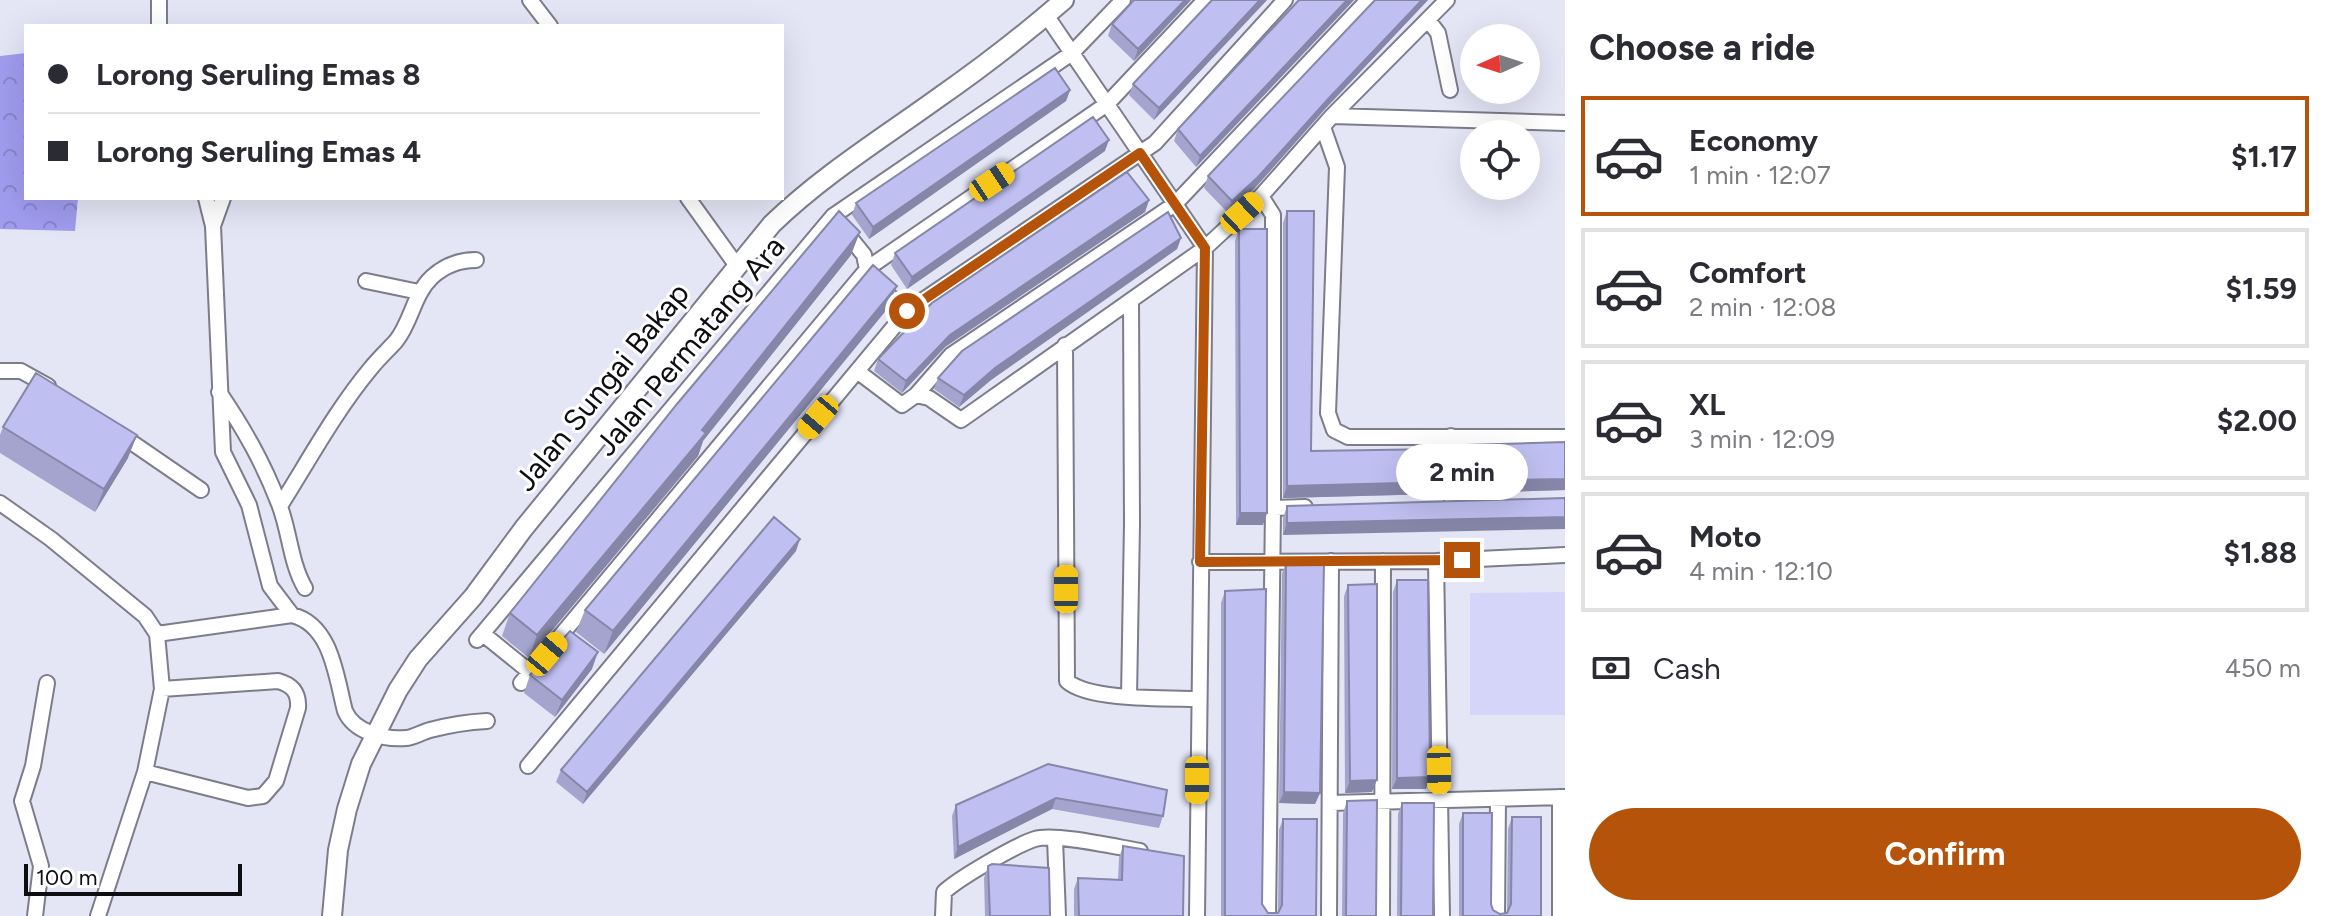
<!DOCTYPE html>
<html lang="en">
<head>
<meta charset="utf-8">
<style>
	:root { --surface:#fff; --page:#f7f7f7; --text:#2b2b33; --muted:#7c7c81; --line:#e1e1e2; --accent:#b45309 }
	body { margin:0; font-family:Figtree,sans-serif; background:var(--page); color:var(--text); height:100vh; display:flex; flex-direction:column; font-size:30px; white-space:nowrap }
	* { box-sizing:border-box; margin:0 }
	p { font-size:26px; color:var(--muted) }
	.icon { flex:none; width:44px; height:44px; fill:none; stroke:currentColor; stroke-width:2; stroke-linecap:round; stroke-linejoin:round }
	.map { position:relative; flex:1; overflow:hidden }
	.panel { display:flex; flex-direction:column; background:var(--surface); width:760px }
	.panel>* { flex:none }
	.banner { position:absolute; left:24px; top:24px; width:760px; height:176px; border-radius:0px; box-shadow:0 8px 32px #0002; display:grid; align-content:center; height:176px; padding:0 24px; background:var(--surface) }
	.needle { width:52px; rotate:267deg }
	.tools { position:absolute; left:1460px; top:24px; display:grid; gap:16px }
	.tools a { display:grid; place-items:center; width:80px; height:80px; border-radius:50%; background:var(--surface); box-shadow:0 8px 32px #0002; font-size:40px }
	.scale { position:absolute; left:24px; bottom:20px; width:218px; box-sizing:border-box; padding-left:8px; border:4px solid #0d0d12; border-top:0; font-size:22px; line-height:28px; white-space:nowrap; color:#0d0d12; -webkit-text-stroke:6px #fff; paint-order:stroke }
	.end { position:absolute; width:36px; height:36px; margin:-18px; border:10px solid #b45309; background:#fff; box-shadow:0 0 0 4px #fff }
	.from { border-radius:50% }
	.bubble { position:absolute; height:56px; border-radius:28px; background:var(--surface); box-shadow:0 8px 32px #0002; font-size:26px; font-weight:700; line-height:56px; text-align:center }
	.car { position:absolute; width:24px; height:48px; margin:-24px -12px; border-radius:10px; box-shadow:0 0 6px 2px #0007; background:linear-gradient(#f5c518 24%,#345 0 40%,#f5c518 0 76%,#345 0 86%,#f5c518 0) }
	.banner b { display:flex; align-items:center; gap:28px; height:76px; font-size:30px }
	.banner b+b { border-top:2px solid var(--line) }
	.banner i { width:20px; height:20px; background:var(--text) }
	ul { padding:0; list-style:none }
	li { display:flex; align-items:center; gap:24px; height:120px; margin:0 16px 12px; padding:0 8px; border:4px solid var(--line); border-radius:0px }
	li div { flex:1 }
	li b { display:block; font-size:30px }
	li em { font-style:normal; font-weight:700 }
	li.selected { border-color:var(--accent) }
	li>.icon { width:72px; height:72px; stroke-width:1.5 }
	h2 { padding:0 24px; font-size:36px; line-height:96px }
	.pay { display:flex; align-items:center; gap:20px; height:88px; padding:0 24px; font-size:30px }
	.pay p { margin-inline-start:auto }
	.button { display:flex; gap:16px; margin-top:auto; padding:16px 24px }
	.button a { flex:1; height:92px; border-radius:48px; background:var(--accent); color:#fff; font-size:32px; font-weight:700; line-height:92px; text-align:center }
	main { display:flex; flex:1; min-height:0 }
	.map>svg:first-child { display:block }
	.forest { fill:url(#forest-crowns) }
	.garden { fill:#d5d5f9 }
	.lines { fill:none; stroke-linecap:round; stroke-linejoin:round }
	.minor-casing { stroke:#7c7c8b; stroke-width:18 }
	.major-casing { stroke:#7c7c8b; stroke-width:22 }
	.minor { stroke:#fff; stroke-width:14 }
	.major { stroke:#fff; stroke-width:18 }
	.wall { fill:#a4a4cf }
	.shaded-wall { fill:#8686a9 }
	.building { fill:#bfbff1; stroke:#8686a9; stroke-width:2 }
	.route { stroke:#b45309; stroke-width:10 }
	.labels { text-anchor:middle; stroke-width:6; stroke-linejoin:round; paint-order:stroke }
	.street-label { font-size:30px; fill:#0d0d12; stroke:#fff }
</style>
</head>
<body>
<main>
<div class="map">
<svg width="1565" height="916" viewBox="0 0 1565 916">
	<defs>
		<pattern id="forest-crowns" width="20" height="18" patternUnits="userSpaceOnUse" patternTransform="scale(2)"><rect width="20" height="18" fill="#a09cef"/><path d="M2 6a3 3 0 1 1 6 0M12 15a3 3 0 1 1 6 0" fill="none" stroke="#8985cc"/></pattern>
	</defs>
	<rect width="100%" height="100%" fill="#e4e5f5"/>
	<path class="forest" d="M26,53v145h52l-3,33 -75,-2v-173z"/>
	<path class="garden" d="M1565,592v123h-95v-122z"/>
	<g class="lines">
		<g class="minor-casing">
			<path id="minor" d="M159,0v26
				M530,0l20,26
				M1046,15l159,233 -8,668
				M1428,20l10,13 12,57
				M1332,116l233,7
				M1323,127l14,40 -9,246 6,17 14,7h217
				M1261,196l12,19v293l32,-1
				M206,198l7,28 10,226 26,53 21,81 22,29
				M688,198l49,68
				M213,226l10,-28
				M843,229l21,26 5,24 38,32
				M366,281l53,11
				M1065,345l2,336c22,20 101,17 132,18
				M0,371h21l27,15
				M857,371l45,34 14,-10 13,3 32,22 244,-172 56,-52 71,-80 115,-116
				M219,392c25,37 44,70 60,112 11,28 11,58 26,84
				M916,395l35,-40 224,-151 193,-204
				M118,433l83,57
				M1451,436l1,67
				M0,503l51,36 94,77 12,18 135,-19c40,10 44,62 53,96 9,21 39,29 61,27 7,0 16,-6 24,-8 19,-5 37,-8 57,-9
				M280,506c29,-46 56,-96 91,-138 8,-10 17,-18 25,-27 16,-20 17,-46 36,-64 12,-11 28,-17 44,-17
				M1436,561l6,355
				M1200,562l236,-1 129,-6
				M483,634l47,38
				M477,640l356,-424 239,-163 51,-53
				M521,683l347,-415 239,-164 98,-104
				M1129,697l3,-173 -1,-223
				M528,766l379,-455 248,-168 130,-143
				M145,772l103,26 15,-2 13,-15 22,-73c1,-15 -5,-23 -20,-27l-116,8
				M1330,803l235,-6
				M1055,839l3,77
				M35,916l6,-50 -19,-65 11,-35 14,-83
				M98,916l47,-144 17,-83 -5,-55
				M943,916l1,-24c15,-14 72,-47 91,-53 20,-6 81,8 105,12
				M1268,916l5,-408
				M1329,916l2,-355
				M1382,916l1,-355
				M1497,916l1,-117
				M1560,916v-119"/>
		</g>
		<g class="major-casing">
			<path id="major" d="M332,916l6,-66 9,-41 14,-45 37,-74 20,-31 55,-62 51,-69 248,-304c51,-49 109,-85 166,-126 43,-30 86,-63 126,-98"/>
		</g>
		<use href="#minor" class="minor"/>
		<use href="#major" class="major"/>
	</g>
	<path class="wall" d="M1134,0h57l-57,61 -26,-25 4,-12z
		M1212,0h55l-113,120 -25,-25 4,-11z
		M1299,0h55l-158,167 -22,-26 4,-12z
		M1375,0h53l-103,109 -71,80 -26,24 -24,-25 4,-12z
		M1070,90l-4,11 -197,138 -17,-24 4,-12z
		M1105,151l-198,138 -16,-24 4,-12z
		M1149,200l-4,12 -200,135 -43,46 -28,-22 4,-12z
		M1287,211l24,240 125,43 -153,4v-275z
		M1239,229l24,296h-27l-1,-284z
		M1181,238l-4,11 -186,131 -32,27 -25,-18 4,-11z
		M851,255l-148,186 -5,15 -169,202 -27,-22 8,-23z
		M888,308l-284,346 -28,-22 9,-22z
		M3,427l125,31 -33,54 -95,-59v-18z
		M1565,442v48l-103,3 -1,-37 5,-11z
		M1565,498l-282,37v-17l4,-12z
		M796,551l-213,253 -27,-22 5,-12z
		M1286,562l34,231 -5,11 -36,-1 3,-229z
		M1397,580l29,209h-34l1,-197z
		M1348,585l24,207 -27,1 -1,-197z
		M1225,591l37,313 6,9 10,-1 1,-82 4,-11 33,97h-95v-313z
		M592,669l-37,48 -31,-24 6,-18z
		M1048,764l115,52 -4,12 -107,-19 -98,50 -2,-43 4,-11z
		M1347,801l29,115h-34l1,-103z
		M1402,803l31,113h-36l1,-102z
		M1463,813l30,97 7,4 7,-2 1,-83 4,-12 29,99h-82v-92z
		M1123,846l60,70h-109v-27l4,-11 40,1 1,-21z
		M988,866l62,50h-65l-1,-38z"/>
	<path class="shaded-wall" d="M1185,0h6l-57,61 4,-12z
		M1260,0h7l-113,120 5,-12z
		M1347,0h7l-158,167 4,-11z
		M1422,0h6l-103,109 -71,80 -26,24 4,-12z
		M1070,90l-4,11 -197,138 4,-12z
		M1109,140l-4,11 -198,138 5,-12z
		M1149,200l-4,12 -200,135 -43,46 4,-12 44,-46z
		M860,232l-9,23 -148,186 -5,15 -169,202 8,-23z
		M1181,238l-4,11 -186,131 -32,27 5,-12 31,-27z
		M897,286l-9,22 -284,346 9,-23z
		M137,435l-9,23 -33,54 9,-23z
		M1565,479v11l-103,3 4,-12z
		M1440,482l-4,12 -153,4 4,-12z
		M1240,513h27l-4,12h-27z
		M1565,517v12l-282,6 4,-12z
		M800,539l-4,12 -213,253 4,-12z
		M598,652l-6,17 -37,48 7,-17z
		M1430,777l-4,12h-34l5,-11z
		M1377,780l-5,12 -27,1 5,-12z
		M1284,792l36,1 -5,11 -36,-1z
		M1056,798l-4,11 -98,50 4,-12z"/>
	<path class="building" d="M1134,0h51l-47,49 -26,-25z
		M1212,0h48l-101,108 -26,-24z
		M1299,0h48l-147,156 -22,-27z
		M1375,0h47l-93,98 -71,79 -26,24 -24,-25z
		M1055,68l15,22 -197,137 -17,-24z
		M1093,117l16,23 -197,137 -17,-24z
		M1127,172l22,28 -199,135 -44,46 -28,-22 54,-56z
		M839,211l21,21 -158,198 4,3 -169,202 -27,-22 167,-209z
		M1287,211h27l-3,240 128,-2 1,33 -153,4z
		M1168,212l13,26 -186,130 -31,27 -26,-17 24,-27z
		M1239,229h28v284h-27z
		M873,265l24,21 -284,345 -28,-21z
		M36,373l101,62 -33,54 -101,-62z
		M1565,442v37l-99,2v-36z
		M1565,498v19l-278,6v-17z
		M774,517l26,22 -213,253 -26,-22z
		M1286,562l38,1 -4,230 -36,-1z
		M1397,580h31l2,197 -33,1z
		M1377,584v196l-27,1 -2,-196z
		M1266,589l-4,315 6,9h10l4,-8 1,-86h34l-1,97h-91v-325z
		M570,631l28,21 -36,48 -32,-25z
		M1048,764l119,26 -4,26 -107,-18 -98,49 -2,-42z
		M1377,800l-1,116h-30l1,-115z
		M1402,803h32l-1,113h-32z
		M1463,813h29l-1,91 2,6 7,4 7,-1 4,-9 1,-87h29v99h-78z
		M1123,846l61,10 -1,60h-104l-1,-38 44,2z
		M992,864l57,4 1,48h-60l-2,-50z"/>
	<g class="lines">
		<path class="route" d="M907,311l233,-158 65,95 -5,314 262,-2"/>
	</g>
	<g class="labels">
		<g class="street-label">
			<text transform="translate(690 346) rotate(-50)" y="10">Jalan Permatang Ara</text>
			<text transform="translate(602 387) rotate(-51)" y="10">Jalan Sungai Bakap</text>
		</g>
	</g>
</svg>
<div class="tools">
<a><svg class="needle" viewBox="-14 -14 28 28"><path d="M0-13l5 13h-10z" fill="#e53935"/><path d="M0 13l5-13h-10z" fill="#7c7c81"/></svg></a>
<a><svg class="icon" aria-label="locate" viewBox="0 0 24 24"><circle cx="12" cy="12" r="6"/><path d="M12 2v4M12 18v4M2 12h4M18 12h4"/></svg></a>
</div>
<div class="scale">100 m</div>
<i class="end from" style="left:907px;top:311px"></i>
<i class="end" style="left:1462px;top:560px"></i>
<div class="bubble" style="left:1396px;top:444px;width:132px">2 min</div>
<i class="car" style="left:992px;top:182px;rotate:56deg"></i>
<i class="car" style="left:1242px;top:213px;rotate:47deg"></i>
<i class="car" style="left:818px;top:417px;rotate:220deg"></i>
<i class="car" style="left:1066px;top:589px;rotate:0deg"></i>
<i class="car" style="left:547px;top:654px;rotate:40deg"></i>
<i class="car" style="left:1439px;top:770px;rotate:179deg"></i>
<i class="car" style="left:1197px;top:780px;rotate:180deg"></i>
<div class="banner">
<b><i class="from"></i>Lorong Seruling Emas 8</b>
<b><i></i>Lorong Seruling Emas 4</b>
</div>
</div>
<section class="panel">
<h2>Choose a ride</h2>
<ul>
<li class="selected"><svg class="icon" aria-label="car" viewBox="0 0 24 24"><path d="M5 17H2v-5l4-1 3-4h7l3 4 3 1v5h-3M9 17h6M6 11h13"/><circle cx="7" cy="17" r="2"/><circle cx="17" cy="17" r="2"/></svg><div><b>Economy</b><p>1 min · 12:07</p></div><em>$1.17</em></li>
<li><svg class="icon" aria-label="car" viewBox="0 0 24 24"><path d="M5 17H2v-5l4-1 3-4h7l3 4 3 1v5h-3M9 17h6M6 11h13"/><circle cx="7" cy="17" r="2"/><circle cx="17" cy="17" r="2"/></svg><div><b>Comfort</b><p>2 min · 12:08</p></div><em>$1.59</em></li>
<li><svg class="icon" aria-label="car" viewBox="0 0 24 24"><path d="M5 17H2v-5l4-1 3-4h7l3 4 3 1v5h-3M9 17h6M6 11h13"/><circle cx="7" cy="17" r="2"/><circle cx="17" cy="17" r="2"/></svg><div><b>XL</b><p>3 min · 12:09</p></div><em>$2.00</em></li>
<li><svg class="icon" aria-label="car" viewBox="0 0 24 24"><path d="M5 17H2v-5l4-1 3-4h7l3 4 3 1v5h-3M9 17h6M6 11h13"/><circle cx="7" cy="17" r="2"/><circle cx="17" cy="17" r="2"/></svg><div><b>Moto</b><p>4 min · 12:10</p></div><em>$1.88</em></li>
</ul>
<div class="pay"><svg class="icon" aria-label="cash" viewBox="0 0 24 24"><path d="M3 7h18v10H3z"/><circle cx="12" cy="12" r="2"/></svg>Cash<p>450 m</p></div>
<div class="button"><a>Confirm</a></div>
</section>
</main>
</body>
</html>
